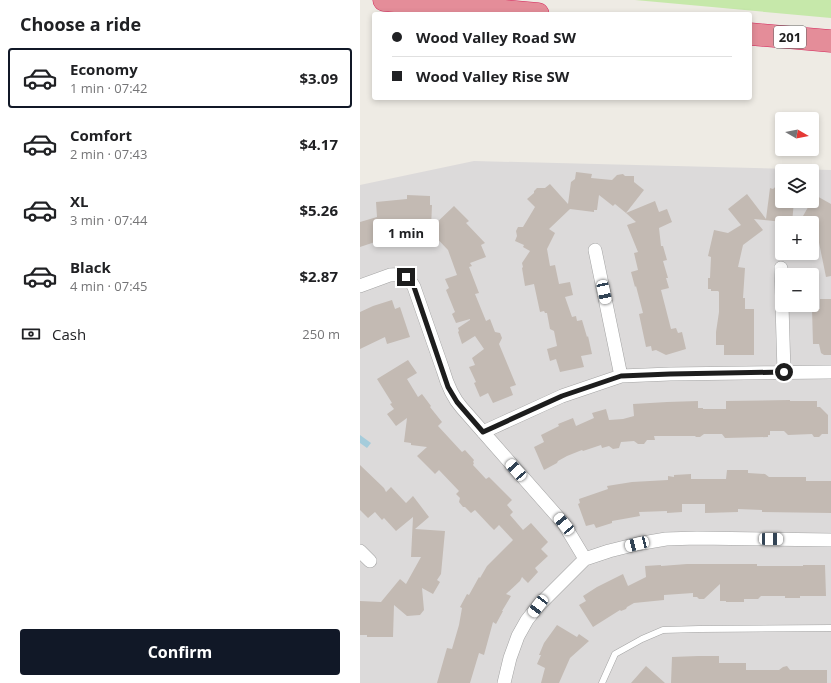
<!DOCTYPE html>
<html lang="en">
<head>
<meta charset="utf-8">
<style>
	:root { --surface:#fff; --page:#f6f6f6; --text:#202124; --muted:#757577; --line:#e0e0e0; --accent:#111827 }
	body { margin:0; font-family:"Open Sans",sans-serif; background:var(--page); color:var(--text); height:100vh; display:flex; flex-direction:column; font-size:15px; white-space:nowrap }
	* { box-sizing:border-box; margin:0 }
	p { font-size:13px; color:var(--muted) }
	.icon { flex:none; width:22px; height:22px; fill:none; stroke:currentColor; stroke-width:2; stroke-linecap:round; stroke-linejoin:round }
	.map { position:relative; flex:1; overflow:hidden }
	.drawer { display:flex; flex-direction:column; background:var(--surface); width:360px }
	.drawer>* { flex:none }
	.hud { position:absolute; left:12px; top:12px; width:380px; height:88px; border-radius:4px; box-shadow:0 2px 6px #0003; display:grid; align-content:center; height:88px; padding:0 20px; background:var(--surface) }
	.needle { width:26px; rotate:99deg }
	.fabs { position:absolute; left:415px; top:112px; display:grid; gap:8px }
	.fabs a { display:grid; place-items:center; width:44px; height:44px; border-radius:4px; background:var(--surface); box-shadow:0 2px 6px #0003; font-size:20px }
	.end { position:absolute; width:18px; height:18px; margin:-9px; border:5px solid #1d1d1d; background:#fff; box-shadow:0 0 0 2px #fff }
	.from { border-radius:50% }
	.bubble { position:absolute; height:28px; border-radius:4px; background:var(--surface); box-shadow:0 2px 6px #0003; font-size:13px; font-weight:700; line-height:28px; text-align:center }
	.car { position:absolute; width:12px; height:24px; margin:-12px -6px; border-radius:5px; box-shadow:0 0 3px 1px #0007; background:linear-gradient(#fff 24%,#345 0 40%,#fff 0 76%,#345 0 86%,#fff 0) }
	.hud b { display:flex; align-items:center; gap:14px; height:38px; font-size:15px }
	.hud b+b { border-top:1px solid var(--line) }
	.hud i { width:10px; height:10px; background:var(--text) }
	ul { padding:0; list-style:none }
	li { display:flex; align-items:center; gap:12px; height:60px; margin:0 8px 6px; padding:0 12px; border:2px solid transparent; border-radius:4px }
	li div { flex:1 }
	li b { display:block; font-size:15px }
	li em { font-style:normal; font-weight:700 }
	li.current { border-color:var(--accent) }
	li>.icon { width:36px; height:36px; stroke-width:1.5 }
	h2 { padding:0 20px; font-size:18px; line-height:48px }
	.pay { display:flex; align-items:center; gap:10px; height:44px; padding:0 20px; font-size:15px }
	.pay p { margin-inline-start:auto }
	.cta { display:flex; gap:8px; margin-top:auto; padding:8px 20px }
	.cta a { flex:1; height:46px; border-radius:4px; background:var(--accent); color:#fff; font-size:16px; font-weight:700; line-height:46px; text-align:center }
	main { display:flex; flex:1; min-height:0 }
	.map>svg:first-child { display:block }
	.residential { fill:#dcdada; fill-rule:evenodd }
	.grass { fill:#c6e8aa }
	.water { fill:#a5ccdb }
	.building { fill:#c3bab3 }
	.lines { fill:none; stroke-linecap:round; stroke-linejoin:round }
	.service-casing { stroke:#a4a4a4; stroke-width:7 }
	.minor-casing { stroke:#a4a4a4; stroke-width:14 }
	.motorway-casing { stroke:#d5285c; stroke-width:23 }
	.service { stroke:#fff; stroke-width:6 }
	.minor { stroke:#fff; stroke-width:13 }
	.motorway { stroke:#e48d99; stroke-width:22 }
	.route { stroke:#1d1d1d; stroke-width:5 }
	.labels { text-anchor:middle; stroke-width:3; stroke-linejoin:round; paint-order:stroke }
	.shield { fill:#fff; stroke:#616161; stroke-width:1 }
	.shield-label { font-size:13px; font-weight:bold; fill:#1d1d1d }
</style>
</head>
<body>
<main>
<section class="drawer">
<h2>Choose a ride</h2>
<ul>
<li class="current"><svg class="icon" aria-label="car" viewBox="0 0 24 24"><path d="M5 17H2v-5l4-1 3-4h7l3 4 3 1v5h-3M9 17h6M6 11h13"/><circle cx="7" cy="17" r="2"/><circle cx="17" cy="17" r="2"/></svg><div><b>Economy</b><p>1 min · 07:42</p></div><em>$3.09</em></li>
<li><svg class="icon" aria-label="car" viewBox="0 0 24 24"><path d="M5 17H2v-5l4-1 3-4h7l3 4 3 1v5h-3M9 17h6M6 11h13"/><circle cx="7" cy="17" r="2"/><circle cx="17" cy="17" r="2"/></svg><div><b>Comfort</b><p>2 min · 07:43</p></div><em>$4.17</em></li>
<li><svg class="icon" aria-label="car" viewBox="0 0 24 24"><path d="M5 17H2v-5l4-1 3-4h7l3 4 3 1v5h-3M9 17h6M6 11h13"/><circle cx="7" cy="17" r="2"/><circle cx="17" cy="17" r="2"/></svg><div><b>XL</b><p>3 min · 07:44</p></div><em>$5.26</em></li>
<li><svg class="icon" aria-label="car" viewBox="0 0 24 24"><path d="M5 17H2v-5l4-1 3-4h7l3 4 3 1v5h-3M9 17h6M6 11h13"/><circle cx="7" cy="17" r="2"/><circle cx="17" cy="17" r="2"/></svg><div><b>Black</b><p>4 min · 07:45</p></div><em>$2.87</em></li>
</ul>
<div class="pay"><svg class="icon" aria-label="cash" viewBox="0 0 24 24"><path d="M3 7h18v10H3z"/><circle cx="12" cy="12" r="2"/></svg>Cash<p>250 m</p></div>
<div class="cta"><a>Confirm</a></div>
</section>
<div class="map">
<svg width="471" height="683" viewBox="0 0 471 683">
	<rect width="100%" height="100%" fill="#eeebe4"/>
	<path class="residential" d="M114,161l357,9v513h-471v-498zM422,171h30v30h-30zM422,223h30v30h-30zM422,275h30v30h-30z"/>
	<path class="grass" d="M275,0h196v18z"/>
	<path class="water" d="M0,435l11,8 -4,5 -7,-5z"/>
	<path class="building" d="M216,172l16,2 -1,4 21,2 5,-5 6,-1 2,2h9v6l10,8 -18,23 -11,-9 -2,2 -14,-11 -2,15h-3v2l-24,-3 -21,20 6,4 -8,16 3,17 5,-1 4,19 11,-2 3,13 -8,2 7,20 4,-1 1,5 5,-1 5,17 1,-1 4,18 -11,2 3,11 -24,5 -4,-13 -6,2 -3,-12 10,-3 -3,-15 -4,-2 -3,-16h-2l-1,-2 -4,1 -6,-28 -9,2 -3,-18 1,-1 -1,-4 8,-12 -7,-4 1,-2 -9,-4 2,-5 -1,-5 2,-4h5l12,-20 -8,-8 7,-6v-2l3,-3h8l5,-4 18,20 3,-22 4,-3z
		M422,181v20h12l-2,22 -38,-4 9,11 -20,15 -5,22 7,1 -2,30h2v11h9v46h-30v-10h-8v-13l3,-20v-20l-1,-1h-7v-2h-3v-11h2l1,-21 -3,-1 6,-26 14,3 13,-8 -13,-16 19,-15 19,25 4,-31 3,1z
		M47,195l23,1v9h2l-1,23 23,-22 15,15 -3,2 19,20 -4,2 5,12 -16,6 2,3 -3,1 10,26 -4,1 11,27 4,-2 5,13 5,1 2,5 -3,6 17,41 -6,2 3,8 -20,8 -5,-10 -8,4 -6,-14 2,-1 -7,-15 6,-2 -3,-7 12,-9 -9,-13 -13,8 -4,-12 1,-1 -1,-3 12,-8v-1l-14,4 -4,-9 3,-2 -9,-22 3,-2 -4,-9 12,-4 -9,-25 -19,-20 1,-2h-30l1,4 -26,2 2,6 -2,1v1l-15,5v-25l17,-5 -1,-15 31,-3z
		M455,195l16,9v72l-5,1 -11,-54h-16z
		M295,201l4,11 8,-3 5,13 -13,6 2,18h2l4,14 -4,1 5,17h-2l3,10 -8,2 10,39 5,-1 2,5 4,-1 4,17 -20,6 -10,-5 -4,1 -1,-5 -5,1 -7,-33 4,-1 -7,-27 -1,1 -4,-15 7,-2 -4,-17 4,-1 -11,-27 9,-3 -10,-9z
		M460,299h11v56h-7l-3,-2 -2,-9h-6l-1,-35h8z
		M32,300l3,9 5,-2 10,30 -23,7 -2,-7 -25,12v-37l13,-6z
		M48,360l9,13 -10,6 11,18 4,-3 9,12 -1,1 12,15 -4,4 24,26 3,-2 9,10 -1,2 1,1 -1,2 13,14 3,-2 23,23 -5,5 6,7 -3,3 13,15 8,-7 17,19 -7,7 7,7 -13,12 3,4 -10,11 -6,-6 -2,4 -14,13 5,2 -9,15h1l-7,13 -3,-2 -9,33 -5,-2 -9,30h-33l10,-35 5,1 7,-24 3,-17 -2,-1 7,-13 2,1 10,-18 1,1 7,-12 26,-26 -14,-15 -5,5 -4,-4 -15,-16 -4,3 -6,-6h-2l-4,-5 1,-4 -4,-4 3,-3 -20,-21 -4,4 -18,-18 10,-9 -16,-2v-2l-7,-1 3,-24 -11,8 -9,-12 7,-5 -4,-5 2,-1 -15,-24z
		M430,400v1h27v6h3l8,8v19h-6l-3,3h-5l-2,-3 -24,1 -4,-4h-14v4h-2v2l-43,1 -3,-4h-18l-4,3h-4l-1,-1h-41l1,4h-8l-3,4h-6l-4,-3 -13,1 -2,6 -6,1 -4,-3 -7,2 -1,-3 -18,6 -1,-1 -15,6 -9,5 -1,2 -13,7 -10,-23 10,-5 -3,-7 18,-9 -1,-2 15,-6 3,8 18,-8 -2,-5 14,-4 3,11 14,-1 11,-3 -1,-12 34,-2 31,-1v7h5v1h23v-8z
		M0,465l24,23 2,4 5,-5 15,16 7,-7 16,21 -14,12 30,2 -4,43 -4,6 3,2 -7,12 -11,-6 2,22 -4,5 -13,1 -13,-11 -1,32h-26v-2h-7v-34l21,1 19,-23 6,5 15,-27h-10l2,-40 -17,14 -12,-13 -2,2 -7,-8 -7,6 -8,-8z
		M367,470h21v3l17,1 4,3h37v4h25v32l-69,-1v-2l-24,-1v3l-33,1v-9h-23v8l-15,1v-2l-28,1 1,4 -28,5v2l-16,5 -2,-4 -8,2 -8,-22 2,-1 -1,-4 29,-10 -1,-3 25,-4 36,-2v-4l6,1v-2l17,-1v5h35z
		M327,564h70v2h46v-1h22l1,31h-26v2h-15v-2h-24l-3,3h-14v3h-18v-1h-6v-17l-16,15h-5l-2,-2h-4v-4l-29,2v5l-30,3 -7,4 -1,2 -5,2 -1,-1 -27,17 -14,-22 7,-4 -3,-5 14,-9 26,-13 5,12 18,-9 -1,-11 16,-1v1z
		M197,625l20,12 2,-3 10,7 -19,17 -11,25h-18l4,-15 -8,-4 4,-9h-2l5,-12z
		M338,656h21v7h27v7h33l4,-3 4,-1 3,4h37v13h-156l1,-26z
		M286,666l19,17h-34z"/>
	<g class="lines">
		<g class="service-casing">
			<path id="service" d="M242,683l13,-29 27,-15 21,-9 36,-1 132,-1"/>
		</g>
		<g class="minor-casing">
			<path id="minor" d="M235,250l26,126
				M421,268l1,28
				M0,286l30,-11c11,-1 19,2 24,12l29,83c4,14 9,27 19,38l102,116 21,35
				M422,305l2,67
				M123,432l79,-36 59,-20 49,-2 161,-2
				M0,551l10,10
				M144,683l6,-25 8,-22 9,-16 11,-14 47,-47 24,-8 28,-7 29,-5 31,-1 134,2"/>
		</g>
		<g class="motorway-casing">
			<path id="motorway" d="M24,0l154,14
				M390,34l81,7"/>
		</g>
		<use href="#service" class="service"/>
		<use href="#minor" class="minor"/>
		<use href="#motorway" class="motorway"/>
	</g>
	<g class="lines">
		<path class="route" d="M46,277l6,6 2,4 34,100 9,15 26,30 79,-36 59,-20 49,-2 114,-2"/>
	</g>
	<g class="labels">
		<rect class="shield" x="414" y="26" width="32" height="22" rx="3"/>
		<g class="shield-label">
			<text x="430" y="42">201</text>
		</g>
	</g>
</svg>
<div class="fabs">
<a><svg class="needle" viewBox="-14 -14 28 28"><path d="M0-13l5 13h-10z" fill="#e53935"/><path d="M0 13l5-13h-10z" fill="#757577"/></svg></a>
<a><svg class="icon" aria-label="layers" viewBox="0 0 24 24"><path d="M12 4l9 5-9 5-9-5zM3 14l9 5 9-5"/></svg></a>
<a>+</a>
<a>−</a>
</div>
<i class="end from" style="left:424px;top:372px"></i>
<i class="end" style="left:46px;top:277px"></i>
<div class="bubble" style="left:13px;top:219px;width:66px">1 min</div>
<i class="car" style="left:244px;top:292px;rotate:168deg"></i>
<i class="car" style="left:156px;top:470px;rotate:318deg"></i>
<i class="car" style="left:204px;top:524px;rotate:320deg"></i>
<i class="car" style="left:411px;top:539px;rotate:91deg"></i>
<i class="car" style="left:277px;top:544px;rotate:256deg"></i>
<i class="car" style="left:178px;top:606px;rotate:217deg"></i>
<div class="hud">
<b><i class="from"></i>Wood Valley Road SW</b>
<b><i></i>Wood Valley Rise SW</b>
</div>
</div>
</main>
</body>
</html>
